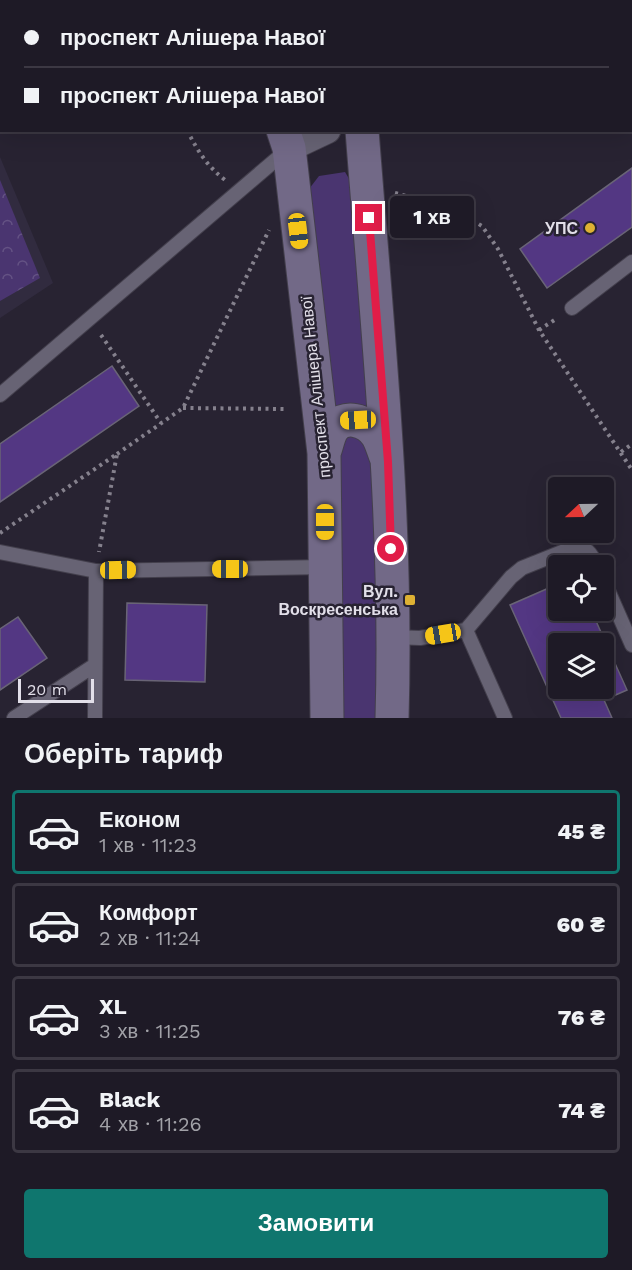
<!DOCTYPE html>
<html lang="uk">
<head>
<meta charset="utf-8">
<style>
	:root { --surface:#1e1a26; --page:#26232e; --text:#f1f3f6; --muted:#a1a1a7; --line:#3c3843; --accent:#0f766e }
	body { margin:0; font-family:"Work Sans",sans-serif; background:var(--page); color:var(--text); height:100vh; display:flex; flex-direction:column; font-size:22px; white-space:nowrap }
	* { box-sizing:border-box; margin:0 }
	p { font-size:20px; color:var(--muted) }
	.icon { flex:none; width:33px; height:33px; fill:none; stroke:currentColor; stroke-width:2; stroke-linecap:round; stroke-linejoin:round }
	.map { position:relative; height:718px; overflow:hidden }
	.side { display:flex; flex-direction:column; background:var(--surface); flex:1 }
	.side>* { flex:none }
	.banner { position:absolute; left:0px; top:0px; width:633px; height:132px; box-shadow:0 6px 24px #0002,0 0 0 2px var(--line); display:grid; align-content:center; height:132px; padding:0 24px; background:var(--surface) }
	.needle { width:39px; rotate:248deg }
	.fabs { position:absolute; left:548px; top:477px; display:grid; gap:12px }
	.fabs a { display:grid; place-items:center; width:66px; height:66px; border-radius:6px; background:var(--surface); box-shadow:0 6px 24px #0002,0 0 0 2px var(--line); font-size:30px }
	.scale { position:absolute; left:18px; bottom:15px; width:76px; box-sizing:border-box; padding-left:6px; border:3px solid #e2dfe9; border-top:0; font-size:16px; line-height:21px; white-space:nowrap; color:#e2dfe9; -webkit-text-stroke:4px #282332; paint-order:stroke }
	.end { position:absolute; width:27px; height:27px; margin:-14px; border:8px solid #e11d48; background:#fff; box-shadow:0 0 0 3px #fff }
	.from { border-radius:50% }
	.bubble { position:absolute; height:42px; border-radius:6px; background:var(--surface); box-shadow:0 6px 24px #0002,0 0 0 2px var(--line); font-size:20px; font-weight:800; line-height:42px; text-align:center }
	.car { position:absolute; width:18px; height:36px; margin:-18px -9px; border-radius:8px; box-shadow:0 0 4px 2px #0007; background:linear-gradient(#f5c518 24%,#345 0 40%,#f5c518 0 76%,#345 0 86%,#f5c518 0) }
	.banner b { display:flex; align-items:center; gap:21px; height:57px; font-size:22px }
	.banner b+b { border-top:2px solid var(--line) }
	.banner i { width:15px; height:15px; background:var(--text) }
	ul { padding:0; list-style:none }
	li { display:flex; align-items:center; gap:18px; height:84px; margin:0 12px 9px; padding:0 12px; border:3px solid var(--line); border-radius:6px }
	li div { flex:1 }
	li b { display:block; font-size:22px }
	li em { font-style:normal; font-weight:800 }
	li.on { border-color:var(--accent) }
	li>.icon { width:54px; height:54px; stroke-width:1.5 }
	h2 { padding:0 24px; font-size:27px; line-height:72px }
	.primary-button { display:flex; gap:12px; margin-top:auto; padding:12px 24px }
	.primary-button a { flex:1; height:69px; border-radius:6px; background:var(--accent); color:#fff; font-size:24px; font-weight:800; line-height:69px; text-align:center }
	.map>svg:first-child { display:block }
	.built { fill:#312b3f }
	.grass { fill:#4a3570 }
	.forest { fill:url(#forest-crowns) }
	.park { fill:url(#park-dots) }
	.building { fill:#533783; stroke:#696476; stroke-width:1.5; fill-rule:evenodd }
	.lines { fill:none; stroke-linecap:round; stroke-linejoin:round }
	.lane-casing { stroke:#433f4c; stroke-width:16 }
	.street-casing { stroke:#433f4c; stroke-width:29 }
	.secondary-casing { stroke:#433f4c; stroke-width:35 }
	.path { stroke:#85818d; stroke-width:4; stroke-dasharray:3 4.5; stroke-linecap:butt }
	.lane { stroke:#676374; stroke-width:14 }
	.street { stroke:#676374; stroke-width:27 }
	.secondary { stroke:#726987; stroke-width:33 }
	.route { stroke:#e11d48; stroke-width:8 }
	.poi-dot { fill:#deb133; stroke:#282332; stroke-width:2 }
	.labels { text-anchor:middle; stroke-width:5; stroke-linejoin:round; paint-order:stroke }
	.poi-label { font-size:16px; font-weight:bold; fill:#e2dfe9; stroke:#282332; text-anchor:end }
	.street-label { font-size:16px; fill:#e2dfe9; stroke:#282332 }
</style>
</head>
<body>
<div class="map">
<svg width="632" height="718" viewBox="0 0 632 718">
	<defs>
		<pattern id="forest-crowns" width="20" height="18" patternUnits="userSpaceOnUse" patternTransform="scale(1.5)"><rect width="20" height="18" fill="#4a3570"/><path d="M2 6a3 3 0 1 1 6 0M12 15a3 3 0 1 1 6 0" fill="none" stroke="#645284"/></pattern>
		<pattern id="park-dots" width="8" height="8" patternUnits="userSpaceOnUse" patternTransform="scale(1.5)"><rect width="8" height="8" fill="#4a3570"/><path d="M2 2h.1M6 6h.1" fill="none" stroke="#645284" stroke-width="1.8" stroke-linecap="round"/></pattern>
	</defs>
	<rect width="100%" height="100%" fill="#282332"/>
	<path class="built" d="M0,0h76l-74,2 -2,28z
		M0,157l53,126 -53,35z"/>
	<path class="grass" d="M345,172l9,15 28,307 -5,224h-35l-33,-529 10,-13z"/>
	<path class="forest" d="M0,180l40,98 -40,23z"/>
	<path class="park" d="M345,0h287v10v-8z"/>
	<path class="building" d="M632,168v59l-85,61 -27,-39z
		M112,366l27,40 -139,96v-58z
		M558,584v26h33l36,80 -23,10 8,18h-51l-51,-113zM558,644h45v54l-4,-10h-41z
		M127,603l80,2 -2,77 -80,-2z
		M18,617l29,41 -47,32v-61z"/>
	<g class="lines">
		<g class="lane-casing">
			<path id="lane" d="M572,308l60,-46
				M0,395l286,-244
				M0,552l96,19 229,-4
				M603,579l29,66
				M466,630l39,88
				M394,637l26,1 46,-8 45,-53 11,-9 50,-20c15,-2 19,5 25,18
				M14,718l81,-53
				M95,718l1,-147"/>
		</g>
		<g class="street-casing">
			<path id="street" d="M289,148l38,-18"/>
		</g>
		<g class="secondary-casing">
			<path id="secondary" d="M244,0v2
				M321,0v2
				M283,130l6,18 35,305 3,265
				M362,130c15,196 36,392 30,588
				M324,453c3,-7 4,-16 8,-23 11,-17 35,-10 45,5 4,6 6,15 9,22"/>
		</g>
		<path class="path" d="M187,130c10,20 20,36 38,50
			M395,193l41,11 24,9 22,13 16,23 41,81 93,140
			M539,330l17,-11
			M101,335l60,88
			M183,408l102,1
			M621,452l11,-8
			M117,454l66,-46 86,-178
			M0,533l117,-79 -18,98"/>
		<use href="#lane" class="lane"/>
		<use href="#street" class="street"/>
		<use href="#secondary" class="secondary"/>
	</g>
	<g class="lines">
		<path class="route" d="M369,218l19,244 3,87"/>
	</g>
	<g class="poi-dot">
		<circle cx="590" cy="228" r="6"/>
		<rect x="404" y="594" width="12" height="12" rx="3"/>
	</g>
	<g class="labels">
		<g class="poi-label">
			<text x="578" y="234">УПС</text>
			<text x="398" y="597">Вул.<tspan x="398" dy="18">Воскресенська</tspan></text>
		</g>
		<g class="street-label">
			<text transform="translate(315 387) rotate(-96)" y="6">проспект Алішера Навої</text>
		</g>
	</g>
</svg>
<div class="fabs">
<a><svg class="needle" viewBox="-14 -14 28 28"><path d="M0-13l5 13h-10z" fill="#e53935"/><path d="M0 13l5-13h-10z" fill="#a1a1a7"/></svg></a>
<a><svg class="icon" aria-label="locate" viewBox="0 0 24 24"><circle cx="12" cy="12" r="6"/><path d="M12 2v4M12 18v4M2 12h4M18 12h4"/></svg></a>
<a><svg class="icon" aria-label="layers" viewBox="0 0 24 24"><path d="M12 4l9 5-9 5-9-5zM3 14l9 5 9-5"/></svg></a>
</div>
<div class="scale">20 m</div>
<i class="end from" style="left:391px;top:549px"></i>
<i class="end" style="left:369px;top:218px"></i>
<div class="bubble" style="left:390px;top:196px;width:84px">1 хв</div>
<i class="car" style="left:298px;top:231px;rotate:173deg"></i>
<i class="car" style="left:358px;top:420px;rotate:267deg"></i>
<i class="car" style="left:325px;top:522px;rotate:180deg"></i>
<i class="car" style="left:230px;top:569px;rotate:270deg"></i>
<i class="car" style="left:118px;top:570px;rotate:89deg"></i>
<i class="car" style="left:443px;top:634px;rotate:260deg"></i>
<div class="banner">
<b><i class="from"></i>проспект Алішера Навої</b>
<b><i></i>проспект Алішера Навої</b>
</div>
</div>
<section class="side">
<h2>Оберіть тариф</h2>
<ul>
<li class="on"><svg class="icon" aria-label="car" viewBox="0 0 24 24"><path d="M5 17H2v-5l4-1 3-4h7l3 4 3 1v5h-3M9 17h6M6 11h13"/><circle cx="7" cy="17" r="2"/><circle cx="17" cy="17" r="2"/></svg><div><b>Економ</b><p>1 хв · 11:23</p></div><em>45 ₴</em></li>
<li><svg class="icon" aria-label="car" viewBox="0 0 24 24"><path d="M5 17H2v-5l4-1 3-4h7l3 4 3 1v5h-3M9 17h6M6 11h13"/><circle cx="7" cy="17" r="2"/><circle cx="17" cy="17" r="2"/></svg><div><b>Комфорт</b><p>2 хв · 11:24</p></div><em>60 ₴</em></li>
<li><svg class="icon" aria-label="car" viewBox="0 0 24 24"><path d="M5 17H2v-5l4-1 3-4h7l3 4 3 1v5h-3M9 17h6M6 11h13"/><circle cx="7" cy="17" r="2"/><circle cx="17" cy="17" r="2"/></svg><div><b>XL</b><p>3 хв · 11:25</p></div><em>76 ₴</em></li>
<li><svg class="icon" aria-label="car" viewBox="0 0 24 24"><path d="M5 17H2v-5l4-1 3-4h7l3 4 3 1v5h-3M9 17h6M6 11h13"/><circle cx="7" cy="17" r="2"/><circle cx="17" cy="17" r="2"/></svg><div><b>Black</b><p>4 хв · 11:26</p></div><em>74 ₴</em></li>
</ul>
<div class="primary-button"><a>Замовити</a></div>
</section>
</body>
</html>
